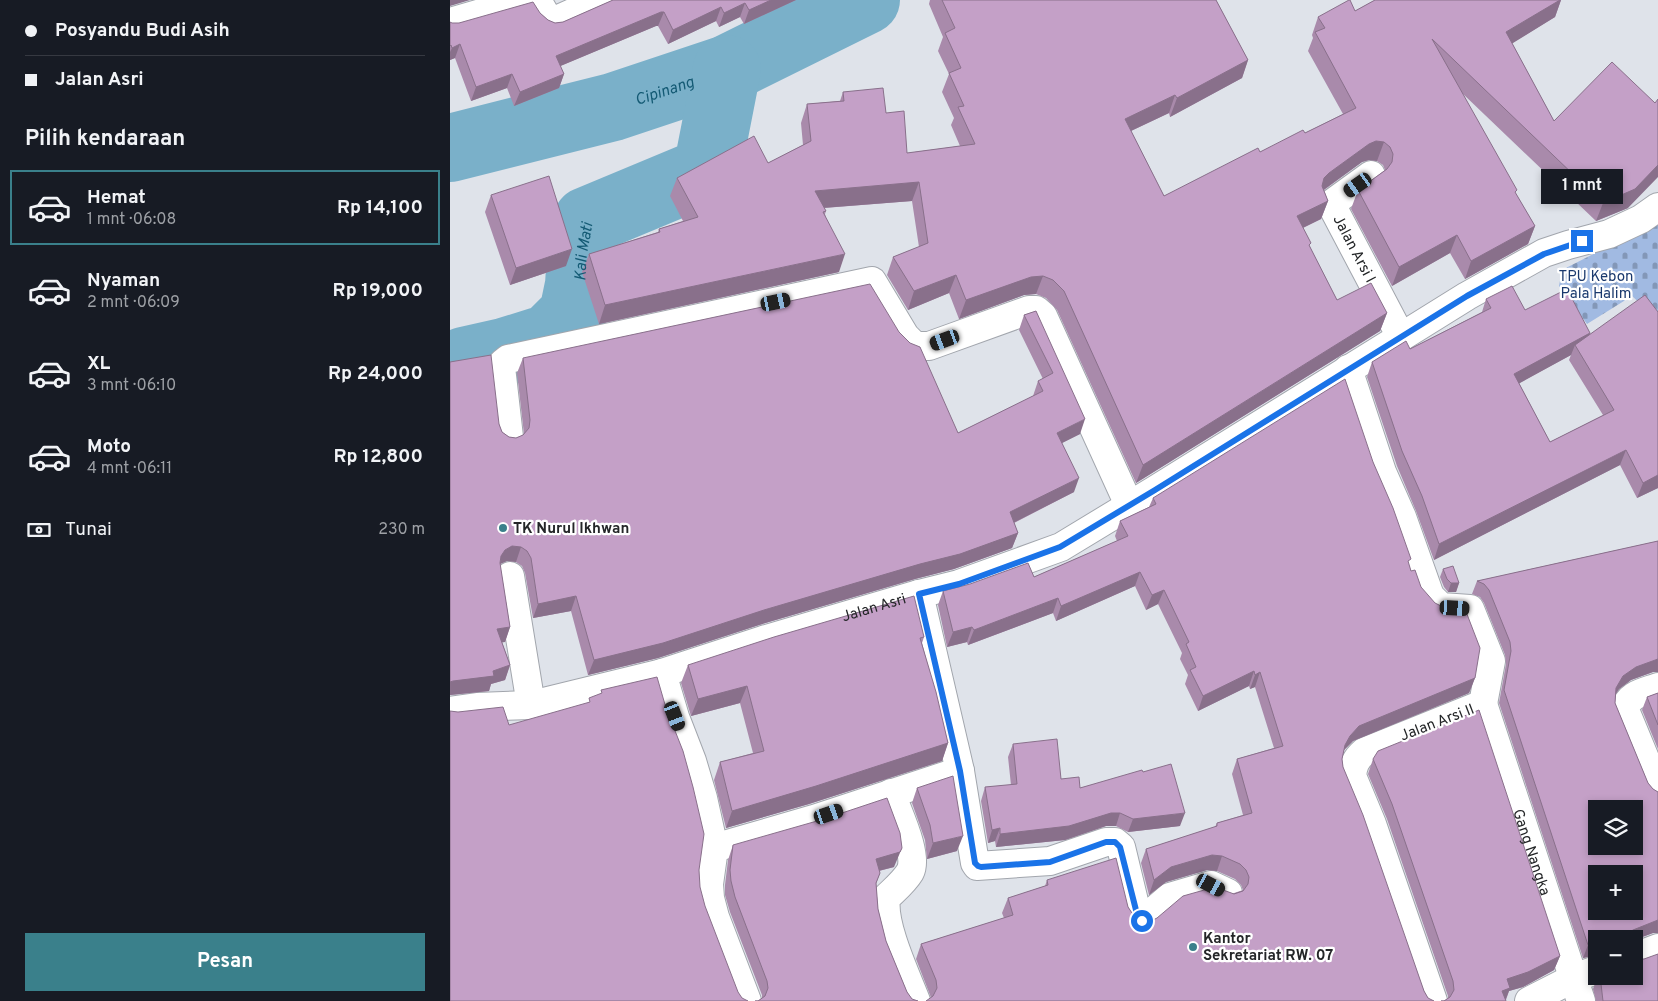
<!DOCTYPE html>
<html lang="id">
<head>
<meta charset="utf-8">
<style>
	:root { --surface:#171b24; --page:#20242c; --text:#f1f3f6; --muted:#9ea1a6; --line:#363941; --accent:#3a808b }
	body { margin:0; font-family:Overpass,sans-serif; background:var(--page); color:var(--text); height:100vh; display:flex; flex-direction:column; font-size:19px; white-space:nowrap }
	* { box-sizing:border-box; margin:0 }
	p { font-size:16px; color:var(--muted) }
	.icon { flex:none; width:28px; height:28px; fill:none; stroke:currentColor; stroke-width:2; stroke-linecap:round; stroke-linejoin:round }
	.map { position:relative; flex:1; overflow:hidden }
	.drawer { display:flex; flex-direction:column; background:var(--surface); width:450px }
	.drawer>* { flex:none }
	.top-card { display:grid; align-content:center; height:110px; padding:0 25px; background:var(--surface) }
	.tools { position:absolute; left:1138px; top:800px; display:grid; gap:10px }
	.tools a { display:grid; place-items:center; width:55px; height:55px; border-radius:0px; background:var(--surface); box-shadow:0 2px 8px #0003; font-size:25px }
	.end { position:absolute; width:22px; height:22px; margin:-11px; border:6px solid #1a73e8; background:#fff; box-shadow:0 0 0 2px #fff }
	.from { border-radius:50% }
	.bubble { position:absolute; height:35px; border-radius:0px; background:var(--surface); box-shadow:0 2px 8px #0003; font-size:16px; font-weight:700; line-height:35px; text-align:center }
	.car { position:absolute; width:15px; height:30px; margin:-15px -8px; border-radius:6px; box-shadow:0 0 4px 1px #0007; background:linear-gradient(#222 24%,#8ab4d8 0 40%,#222 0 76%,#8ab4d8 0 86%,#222 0) }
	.top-card b { display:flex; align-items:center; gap:18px; height:48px; font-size:19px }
	.top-card b+b { border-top:1px solid var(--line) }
	.top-card i { width:12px; height:12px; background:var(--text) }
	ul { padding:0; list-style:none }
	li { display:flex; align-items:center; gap:15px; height:75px; margin:0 10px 8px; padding:0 15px; border:2px solid transparent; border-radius:0px }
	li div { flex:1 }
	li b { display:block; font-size:19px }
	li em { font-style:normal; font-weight:700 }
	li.active { border-color:var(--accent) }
	li>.icon { width:45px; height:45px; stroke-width:1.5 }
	h2 { padding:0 25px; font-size:22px; line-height:60px }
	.pay { display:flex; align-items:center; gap:12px; height:55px; padding:0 25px; font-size:19px }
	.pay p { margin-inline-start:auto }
	.button { display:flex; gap:10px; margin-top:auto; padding:10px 25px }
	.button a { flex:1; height:58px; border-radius:0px; background:var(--accent); color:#fff; font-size:20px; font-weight:700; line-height:58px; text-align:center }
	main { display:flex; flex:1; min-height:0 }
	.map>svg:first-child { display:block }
	.cemetery { fill:url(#cemetery-stones) }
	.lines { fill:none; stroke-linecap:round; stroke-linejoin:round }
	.river { stroke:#7ab0c9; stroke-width:68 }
	.street-casing { stroke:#a2a6ad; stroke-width:30 }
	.street { stroke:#fff; stroke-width:28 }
	.wall { fill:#a98aab; fill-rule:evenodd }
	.shaded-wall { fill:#89708b }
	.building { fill:#c4a0c7; stroke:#89708b; fill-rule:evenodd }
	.route { stroke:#1a73e8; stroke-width:6 }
	.poi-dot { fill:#3a808b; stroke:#fff; stroke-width:2 }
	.labels { text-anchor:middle; stroke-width:4.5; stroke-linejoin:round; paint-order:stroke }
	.street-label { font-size:15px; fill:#242628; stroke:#fff }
	.park-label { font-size:15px; fill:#1a396d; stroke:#fff }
	.poi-label { font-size:15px; font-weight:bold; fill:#242628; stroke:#fff; text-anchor:start }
	.water-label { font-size:16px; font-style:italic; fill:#145a74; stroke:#fff }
</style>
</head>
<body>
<main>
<section class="drawer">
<div class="top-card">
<b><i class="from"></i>Posyandu Budi Asih</b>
<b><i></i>Jalan Asri</b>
</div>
<h2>Pilih kendaraan</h2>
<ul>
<li class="active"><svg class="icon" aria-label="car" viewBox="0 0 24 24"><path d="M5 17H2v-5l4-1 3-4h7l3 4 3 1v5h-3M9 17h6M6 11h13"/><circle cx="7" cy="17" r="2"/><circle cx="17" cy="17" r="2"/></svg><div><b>Hemat</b><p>1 mnt · 06:08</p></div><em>Rp 14,100</em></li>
<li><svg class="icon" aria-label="car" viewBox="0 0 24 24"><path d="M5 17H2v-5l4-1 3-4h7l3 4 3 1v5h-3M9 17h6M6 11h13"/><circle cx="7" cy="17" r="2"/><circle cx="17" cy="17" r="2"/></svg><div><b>Nyaman</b><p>2 mnt · 06:09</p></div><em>Rp 19,000</em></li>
<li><svg class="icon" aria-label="car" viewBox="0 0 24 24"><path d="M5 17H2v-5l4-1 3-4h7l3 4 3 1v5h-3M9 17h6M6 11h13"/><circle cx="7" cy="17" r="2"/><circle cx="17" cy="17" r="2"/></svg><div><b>XL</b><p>3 mnt · 06:10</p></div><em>Rp 24,000</em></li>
<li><svg class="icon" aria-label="car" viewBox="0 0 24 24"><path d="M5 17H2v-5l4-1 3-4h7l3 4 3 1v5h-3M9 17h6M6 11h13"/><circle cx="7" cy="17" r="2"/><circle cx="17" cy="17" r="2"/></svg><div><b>Moto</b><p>4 mnt · 06:11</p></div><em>Rp 12,800</em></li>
</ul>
<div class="pay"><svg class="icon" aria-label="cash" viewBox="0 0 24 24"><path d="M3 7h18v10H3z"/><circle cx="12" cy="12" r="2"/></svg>Tunai<p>230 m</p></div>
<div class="button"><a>Pesan</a></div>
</section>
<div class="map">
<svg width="1208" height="1001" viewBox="0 0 1208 1001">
	<defs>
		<pattern id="cemetery-stones" width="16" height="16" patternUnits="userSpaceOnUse" patternTransform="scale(1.25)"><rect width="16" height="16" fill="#a1bae2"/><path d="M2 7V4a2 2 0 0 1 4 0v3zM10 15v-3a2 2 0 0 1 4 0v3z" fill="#8397b7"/></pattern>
	</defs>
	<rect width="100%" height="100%" fill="#dfe3ea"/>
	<path class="cemetery" d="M1208,221v99l-26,-24 -45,28 -28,-38 3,-16z"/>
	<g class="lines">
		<g class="river">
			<path id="s1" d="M0,148l163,-41 114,-38 139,-69"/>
			<path id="s2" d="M0,375l14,-14 40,-9 45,-14 24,-24 6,-29 2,-32 6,-32 120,-50 20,-102"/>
		</g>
		<g class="street-casing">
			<g id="street">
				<path d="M87,0l11,19 4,3 49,-22"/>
				<path d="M0,22l76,-22"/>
				<path id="s3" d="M921,175l-40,29 70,133"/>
				<path d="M898,369l34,103 20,45 28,79 11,11 29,2 21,52 -8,43 -119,48c-8,7 -11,13 -12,24l20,48 61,177"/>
				<path d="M59,437l-8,-70 2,-4 5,-4 364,-78 33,55 10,10h14l100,-36h7l7,6 86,189"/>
				<path d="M60,576l21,129"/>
				<path d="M469,594l41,177 15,92 2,3 73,-5 56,-19h9l6,5 17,71 4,3 28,-24 41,-12 17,8"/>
				<path d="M212,673l13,44 17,44 11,37 11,50 -5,36 1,14 5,19 32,84"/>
				<path d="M1208,687c-13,5 -31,7 -33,23l33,80"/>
				<path id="s4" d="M1033,704l98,297"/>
				<path id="s5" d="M0,711l27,-4 54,-2 131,-32 101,-33 156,-46 40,-10 102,-37 94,-57 312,-194 77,-43 24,-8 41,-11 32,-15 17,-12"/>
				<path d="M441,793c6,18 28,62 19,79 -6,10 -16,18 -24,26 -4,27 20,77 30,103"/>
				<path d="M264,848l100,-29 146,-48"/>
				<path d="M1184,957l24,-9"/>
				<path d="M1079,1001l45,-23 22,-8"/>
			</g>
		</g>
		<use href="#street" class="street"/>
	</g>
	<path class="wall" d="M163,0h183l-52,24 -4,-7 -21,10 -3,-6 -48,23 -10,-18h-2l-96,40 4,8 -5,14 -45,18 -7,-18 -36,13 -16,-43 -5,2v-38l2,1h7l81,-10 8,7 7,3 8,-1z
		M480,0h286l32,60 -6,18 -72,39 -1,-4 -38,18 33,65 96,-44 45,-19 38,-19 -35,-63 5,-13 -1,-3 6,-18 37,-6 20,-11h186l-6,17 -43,26 42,78 74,87 -32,13 -134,-128 54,101 19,32 -7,18 -63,35 -15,-26 -58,33 -41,-77 7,-19 27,-20 -2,-5 -6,-4 -8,-1 -7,2 -38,28 4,11 -7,18 -18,9 7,19 27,53 50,13 -7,18 -244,152 -79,-173 -11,-12 -10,-4 -12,1 -65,24 -10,-26 -41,17 -21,-35 6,-18 26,-10 -7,-46 -88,7 2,3 -1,3 14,58 -240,52 -17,-52 7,-18 69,-22 1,-3 24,-8 -13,-25 7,-18 91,-15 35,-18 -2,-22 6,-19 33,-3 3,-9 43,21 21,40 53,-7 -9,-21 3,-7 -12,-26 7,-18 -11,-23 5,-14 -14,-33z
		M41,195l75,71 -56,19 -25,-73z
		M1036,299l39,11 65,23 -1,1 69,-22v176l-21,10 -17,-33 -186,95 -18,-49 -19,-45 -30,-89 5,-15 38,-13 72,-37zM1121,355l-2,5 34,55 -53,27 -31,-59z
		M586,311l44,123 -18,9 12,49 -60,31 4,10 -6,15 -58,21 -39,10 -156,46 -101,33 -70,17 -17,-64 -38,7 -8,-45 -3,-7 -6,-4 -9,-1 -7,3 10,63 -5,15h-3l8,23 -5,15 -14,4 -2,7 -39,4v-333l49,62 3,8 7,5 7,1 7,-3 1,-1 -7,-61 6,-15 435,75 75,-37 5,-15 5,-2 -24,-49 5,-15z
		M923,462l38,109 64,107 -6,15 -116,48 -9,9 -2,9 1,8 81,224 4,7h-497l-1,-3 -14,-36 5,-15 83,-26 -2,-5 6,-15 37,-12 2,-6 81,27 6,9 11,6 6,-1 92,-31 -2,-5 -6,-6 -18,-8 -10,-1 -41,12 -17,13 -8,-32 5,-14 69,-22 2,-4 26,-8 -11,-41 5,-15 37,-11 -19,-61 -5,2 -1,-3 -51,25 -13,-27 3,-9 -8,-16 2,-6 -24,-49 -12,6 -11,-24 -79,35 -3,-8 -85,32 -1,-3 -20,5 -9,-42 5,-14 91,-14 83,-36 -2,-5 5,-15 29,-14 4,-9z
		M1208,541v131h-5l-22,8 -12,9 -3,5 -1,9 33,80 5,6 5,3v141h-5l-19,7v-1h-38v16l-13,3 -84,-255 7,-39 -1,-9 -21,-52 -4,-6 -8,-3 5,-13z
		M993,569l16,14 -3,9h-8l-4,-5 -4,-10z
		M474,637l-2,6 26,100 -6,18 -133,43 -83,24 -12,-48 6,-18 33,-9 -13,-50 -49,13 -10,-33 7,-18z
		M1208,693v56l-16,-39 5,-13z
		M563,744l48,35 19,9 63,-16 37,54 -52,6 -12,-6h-10l-41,14 -69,7 -1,-6 -7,2 -7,-42 4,-14 26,-2 -3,-28z
		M923,759l187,197 -6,14 -31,17 -14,4 -3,9 -62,1 4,-3v-2l-61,-177 -19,-45z
		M467,788l40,63 -30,8 -2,-19 -13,-37z
		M283,845l161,22 -15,4 1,2 -4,11 2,25 8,32 21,51 5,7 -154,2 4,-3v-3l-32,-83 -5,-17v-10l3,-25z
		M1148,976l60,25h-62l-3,-12z"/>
	<path class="shaded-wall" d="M0,0h20l-20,6z
		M321,0h25l-52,24 5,-14z
		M1110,0h1l-6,17 -55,34 6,-19z
		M295,3l-5,14 -21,10 5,-14z
		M271,7l-5,14 -48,23 5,-14z
		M211,12h3l-6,14h-2l-105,44 5,-14z
		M10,44l-5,14 -5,2v-8l2,-4z
		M798,60l-6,18 -72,39 7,-19z
		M62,74l-5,14 -36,13 5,-14z
		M114,74l-5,14 -45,18 6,-14z
		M725,95l-6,18 -51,24 7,-18z
		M926,141l8,1 -7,19 -8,-1 -7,2 -40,29 -5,6 7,-19 5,-5 40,-29z
		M1208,165v12l-30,31 -32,13 7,-18z
		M469,182l-7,19 -103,8 6,-18z
		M878,201l-7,18 -31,15 7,-18z
		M1085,226l-7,18 -63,35 6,-18z
		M1007,235l-7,18 -58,33 7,-19z
		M122,249l-6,17 -56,19 6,-17z
		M395,254l-6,18 -240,52 6,-19z
		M506,275l-7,18 -41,17 6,-19z
		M593,276l-7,18 -12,1 -65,24 7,-19 65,-23z
		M937,313l-7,18 -244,152 7,-18z
		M1140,333l-6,15 -9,-3 -4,10 -62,34 5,-15z
		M635,419l-5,15 -28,14 5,-15z
		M1176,450l-6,15 -186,95 5,-16z
		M1208,475v13l-21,10 6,-15z
		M629,478l-5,14 -69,35 5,-15z
		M568,533l-6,15 -58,21 -39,10 -156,46 -101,33 -70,17 6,-15 170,-50z
		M62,546l9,1 -5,15 -9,-1 -7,3 1,-8 4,-6z
		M690,572l-5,14 -79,35 5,-15z
		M1001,583h8l-3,9h-8z
		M714,590l-6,14 -12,6 6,-15z
		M126,596l-5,15 -38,7 5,-14z
		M608,598l-5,15 -85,32 6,-15z
		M60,627l-5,15 -13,2 5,-15z
		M522,627l-5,15 -20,5 6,-15z
		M1208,659v13h-5l-22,8 -12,9 -8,12 5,-13 7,-12 13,-9z
		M60,665l-5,15 -14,4 -2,7 -39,4v-13l43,-11z
		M804,671l-5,15 -51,25 5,-15z
		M810,672l-5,15 -5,2 5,-14z
		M1025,678l-6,15 -116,48 -9,9 -4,9 5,-14 5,-9 9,-10z
		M297,686l-7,17 -49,13 7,-17z
		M498,743l-6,18 -133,43 -83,24 6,-17z
		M661,813h9l-4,13h-10l-41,14 -69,7 4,-13z
		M735,813l-5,13 -52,6 5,-13z
		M550,828l-5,13 -7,2 4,-13z
		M513,836l-6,15 -30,8 6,-16z
		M452,848l-8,19 -24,6 6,-14z
		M762,855l10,1 -5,15 -10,-1 -41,12 -17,13 5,-15 17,-13z
		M1208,920v13h-5l-19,7v-1h-9l2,-5 6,-4z
		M1146,943v12l-13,3 5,-13z
		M1110,956l-6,14 -31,17 -14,4 -4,10h-6l8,-22z"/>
	<path class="building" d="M163,0h158l-22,10 -4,-7 -21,10 -3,-6 -48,23 -9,-18h-3l-105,44 8,18 -44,18 -8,-18 -36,13 -16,-43 -8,4 -1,-3 -1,1v-24l2,1h7l74,-21 7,11 8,7 7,3 8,-1z
		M492,0h274l32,60 -71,38 -2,-3 -50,24 39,77 94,-48 2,4 43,-22 2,3 51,-25 -41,-76 10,-4 -7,-11 31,-17h1l5,11 20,-11h185l-54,32 48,89 58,-59 43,41 3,-4v66l-23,24 -32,14 -171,-164 85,151 -2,2 20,34 -64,35 -14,-26 -58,32 -41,-77 29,-21 5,-7 1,-8 -3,-7 -6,-5 -8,-1 -7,3 -40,29 -5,5 -2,8 6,15 -31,15 14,27 -2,2 28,55 34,-17 16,30 -244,152 -79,-174 -11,-11 -10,-4 -12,1 -65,23 -10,-25 -42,16 -21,-34 35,-14 -9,-61 -104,9 11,20 -3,1 22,42 -240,51 -16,-51 71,-22 -1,-3 39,-12 -21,-39 77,-42 14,27 43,-22 -4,-37 37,-3 -1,-9 40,-4 3,25 18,-2 3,42 68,-9 -17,-37 6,-1 -15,-33 12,-5 -16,-35 10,-5z
		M99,176l23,73 -56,19 -25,-73z
		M420,284l29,48 11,11 10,4 38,86 85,-42 -5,-10 15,-8 -29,-58 12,-4 49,108 -28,14 22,45 -69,34 8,21 -58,21 -40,10 -156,46 -101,33 -69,17 -18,-64 -38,8 -7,-46 -4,-7 -6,-4 -9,-1 -7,4 -4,6 -1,7 10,64 -13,2 13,36 -17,6 1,5 -41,5 -3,1v-320l41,-7 8,69 3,8 7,5 7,1 7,-3 6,-7 1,-8 -7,-62z
		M1062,286l13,24 42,-21 23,44 -76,41 36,68 64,-32 -39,-65 70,-50 13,17v163l-15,8 -17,-33 -187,94 -17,-48 -20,-45 -30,-89 34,-21 4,8 81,-41 -5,-9z
		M895,379l28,83 20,46 18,51 -3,2 3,10 4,-1 6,17 14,16 10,5 20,1 15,39 -5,30 -116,48 -9,10 -5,9 -3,14 1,8 20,48 61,176 4,7 6,3h-508l7,-5 4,-8 -1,-8 -15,-36 92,-29 -5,-17 40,-13 -1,-5 69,-22 12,49 6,9 11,6 6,-1 6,-3 26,-22 32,-9 19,7 9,-3 5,-7 1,-7 -3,-7 -6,-6 -18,-8 -10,-1 -41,12 -17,13 -8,-31 71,-23v-3l35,-10 -15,-54 46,-13 -23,-74 -5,3 -1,-4 -51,25 -13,-26 6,-3 -10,-23 3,-2 -25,-52 -12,5 -12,-23 -79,34 -3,-8 -84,32 -2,-3 -19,5 -10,-41 27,-7 58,-21 6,14 94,-41 -8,-15 36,-17 -3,-6z
		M1208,541v118l-22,8 -13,9 -7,12 -1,15 33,80 5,6 5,3v128l-25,10 -6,4 -2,5h-29v4l-8,2 -84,-255 7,-39 -1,-9 -21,-52 -5,-6 -7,-3zM1146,809h38v37h-38zM1146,874h38v37h-38z
		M1003,566l6,17h-8l-4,-4 -4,-10z
		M464,596l10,41 -4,1 16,54 12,51 -132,43 -84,25 -12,-49 44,-11 -17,-65 -49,13 -10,-34 86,-28z
		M207,677l9,31 17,43 10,36 11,47 -5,36 1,17 5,19 33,86 4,6 6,3h-298v-290l8,1 45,-5 6,18 81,-23 -1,-4 13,-5 -1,-3z
		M1208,693v32l-11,-28z
		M1029,710l81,246 -32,16 -21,7 3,9 -8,3 4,10h-65h3l6,-4 4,-7 -1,-9 -61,-177 -19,-45 5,-8z
		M607,739l4,40 18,-2 1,11 62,-18 1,2 28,-8 14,49 -52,6 -13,-6h-9l-42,13 -69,8v-6l-8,2 -7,-43 32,-3 -4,-40z
		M503,776l10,60 -30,7 -3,-18 -13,-37z
		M437,798l13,35 2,15 -2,4 -24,7 4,14 -4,10 2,26 8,32 21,51 5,7 6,2h-163h3l7,-5 3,-8 -1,-7 -32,-84 -4,-16 -1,-11 3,-25 91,-26z
		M1208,954v47h-55l-2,-17 -3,-8h36v-18l2,1h8z"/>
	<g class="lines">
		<path class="route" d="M692,921l-4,-3 -18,-71 -5,-5h-9l-56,20 -69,5 -3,-1 -3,-3 -15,-92 -41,-177 40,-10 101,-37 95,-57 312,-194 77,-42 38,-13"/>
	</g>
	<g class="poi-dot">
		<circle cx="53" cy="528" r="5"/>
		<circle cx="743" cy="947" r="5"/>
	</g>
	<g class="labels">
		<g class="street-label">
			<text dy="5" stroke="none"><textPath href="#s3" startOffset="100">Jalan Arsi I</textPath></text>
			<text dy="5" stroke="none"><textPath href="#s5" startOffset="438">Jalan Asri</textPath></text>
			<text transform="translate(987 722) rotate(-21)" y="5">Jalan Arsi II</text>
			<text dy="5" stroke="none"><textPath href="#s4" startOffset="156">Gang Nangka</textPath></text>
		</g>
		<g class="park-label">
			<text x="1146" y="281">TPU Kebon<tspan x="1146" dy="17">Pala Halim</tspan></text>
		</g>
		<g class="poi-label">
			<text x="63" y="533">TK Nurul Ikhwan</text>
			<text x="753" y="943">Kantor<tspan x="753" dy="17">Sekretariat RW. 07</tspan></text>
		</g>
		<g class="water-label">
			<text dy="6" stroke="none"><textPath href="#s1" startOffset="222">Cipinang</textPath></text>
			<text dy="6" stroke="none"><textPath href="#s2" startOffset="205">Kali Mati</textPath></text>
		</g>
	</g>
</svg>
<div class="tools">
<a><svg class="icon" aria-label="layers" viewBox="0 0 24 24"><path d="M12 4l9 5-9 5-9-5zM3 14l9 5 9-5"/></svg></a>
<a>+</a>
<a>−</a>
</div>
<i class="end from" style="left:692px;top:921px"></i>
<i class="end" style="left:1132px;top:241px"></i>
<div class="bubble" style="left:1091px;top:169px;width:82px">1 mnt</div>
<i class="car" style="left:908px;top:185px;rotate:235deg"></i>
<i class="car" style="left:326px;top:302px;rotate:78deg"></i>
<i class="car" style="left:495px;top:340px;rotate:250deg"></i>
<i class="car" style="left:1005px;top:608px;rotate:93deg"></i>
<i class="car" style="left:225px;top:716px;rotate:159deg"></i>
<i class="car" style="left:379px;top:814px;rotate:71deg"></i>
<i class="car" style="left:761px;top:885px;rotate:118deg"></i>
</div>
</main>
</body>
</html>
